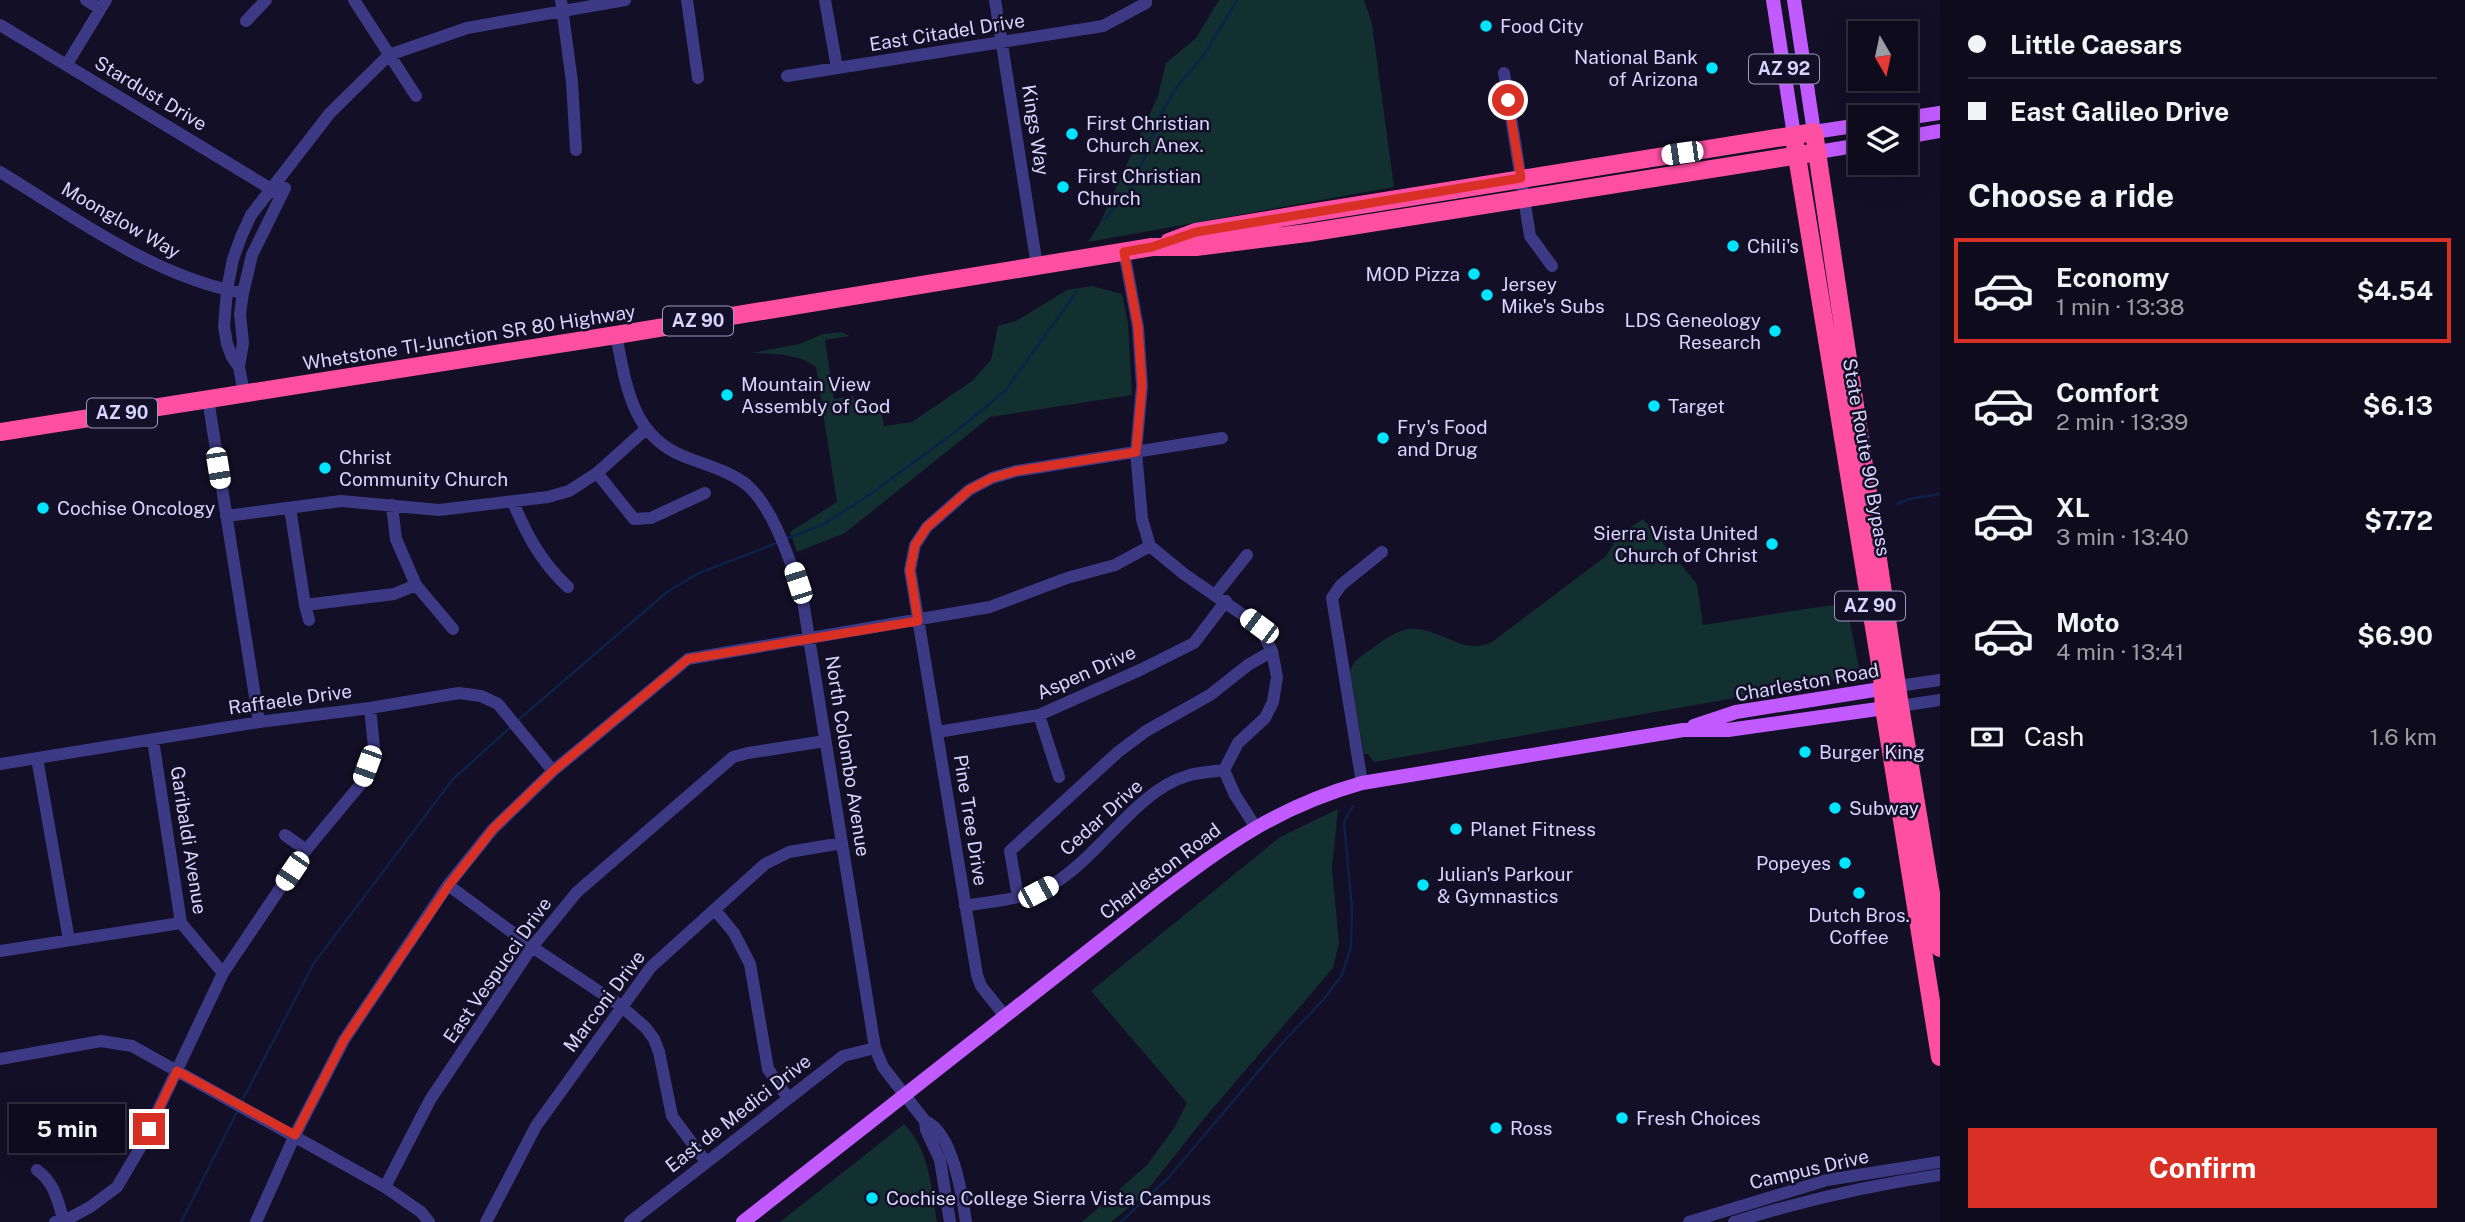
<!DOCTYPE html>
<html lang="en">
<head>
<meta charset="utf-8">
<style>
	:root { --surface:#0e0b1c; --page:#171425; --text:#f1f3f6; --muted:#9b9ba3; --line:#2e2b3b; --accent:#d93025 }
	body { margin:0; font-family:"Public Sans",sans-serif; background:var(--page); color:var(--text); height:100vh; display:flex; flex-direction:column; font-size:26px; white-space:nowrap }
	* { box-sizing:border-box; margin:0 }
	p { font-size:23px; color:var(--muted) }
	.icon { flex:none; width:38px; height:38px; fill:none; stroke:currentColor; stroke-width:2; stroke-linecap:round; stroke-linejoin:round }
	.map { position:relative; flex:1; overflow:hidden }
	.sheet { display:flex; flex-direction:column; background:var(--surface); width:525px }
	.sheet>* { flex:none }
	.hud { display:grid; align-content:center; height:154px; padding:0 28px; background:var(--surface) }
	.needle { width:46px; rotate:171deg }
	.fabs { position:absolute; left:1848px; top:21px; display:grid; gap:14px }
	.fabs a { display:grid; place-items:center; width:70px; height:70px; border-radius:0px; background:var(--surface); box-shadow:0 7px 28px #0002,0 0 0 2px var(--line); font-size:35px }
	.end { position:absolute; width:32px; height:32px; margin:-16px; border:9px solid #d93025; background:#fff; box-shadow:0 0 0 4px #fff }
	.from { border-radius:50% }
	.bubble { position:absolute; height:49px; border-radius:0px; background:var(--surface); box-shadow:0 7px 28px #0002,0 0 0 2px var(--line); font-size:23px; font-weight:700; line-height:49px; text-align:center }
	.car { position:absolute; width:21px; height:42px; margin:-21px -10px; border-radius:9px; box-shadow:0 0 5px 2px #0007; background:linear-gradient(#fff 24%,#345 0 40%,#fff 0 76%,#345 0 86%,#fff 0) }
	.hud b { display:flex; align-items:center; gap:24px; height:66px; font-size:26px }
	.hud b+b { border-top:2px solid var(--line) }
	.hud i { width:18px; height:18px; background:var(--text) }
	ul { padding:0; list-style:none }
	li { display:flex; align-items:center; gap:21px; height:105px; margin:0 14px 10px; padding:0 14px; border:4px solid transparent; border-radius:0px }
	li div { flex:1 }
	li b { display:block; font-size:26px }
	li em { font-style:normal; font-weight:700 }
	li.current { border-color:var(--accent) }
	li>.icon { width:63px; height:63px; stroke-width:1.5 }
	h2 { padding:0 28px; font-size:32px; line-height:84px }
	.pay { display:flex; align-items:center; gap:18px; height:77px; padding:0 28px; font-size:26px }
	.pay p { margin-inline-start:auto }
	.action { display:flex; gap:14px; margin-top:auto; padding:14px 28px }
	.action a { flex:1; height:80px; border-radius:0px; background:var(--accent); color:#fff; font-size:28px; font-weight:700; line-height:80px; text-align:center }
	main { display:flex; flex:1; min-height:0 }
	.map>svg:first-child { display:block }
	.green { fill:#12302f }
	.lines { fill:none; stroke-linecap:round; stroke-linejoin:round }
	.stream { stroke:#0c2248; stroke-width:2.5 }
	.minor { stroke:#3d3a85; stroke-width:12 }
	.major { stroke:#c25bff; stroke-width:14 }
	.highway { stroke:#ff4fa3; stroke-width:18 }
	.route { stroke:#d93025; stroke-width:9 }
	.poi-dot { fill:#00e5ff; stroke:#130f26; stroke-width:2.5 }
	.labels { text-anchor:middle; stroke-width:5; stroke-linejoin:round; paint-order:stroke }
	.shield { fill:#130f26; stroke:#9e99be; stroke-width:2 }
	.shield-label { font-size:18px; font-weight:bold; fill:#d9d4ff }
	.poi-label { font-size:19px; fill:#d9d4ff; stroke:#130f26; text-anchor:start }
	.street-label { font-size:19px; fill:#d9d4ff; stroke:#130f26 }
</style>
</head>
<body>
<main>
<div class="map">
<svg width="1940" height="1222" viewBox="0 0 1940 1222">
	<rect width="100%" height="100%" fill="#130f26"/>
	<path class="green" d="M1219,0h145l8,24 22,163 -306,55 12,-19 58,-127 8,-33 30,-25z
		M1092,286l30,8 6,30 4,71 -142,22 -145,116 -48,19 -7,-20 47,-30 -21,-135c-17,-14 -43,-13 -64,-14l47,-9 24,-10 18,-2 9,4 -25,4 9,59 19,-3 3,14 25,-3 3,19 28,-4 60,-41 19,-21 7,-34 18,-5 51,-31z
		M1643,519l54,65 6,41 129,-20 15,3 12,59 -12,11 -473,84 -6,-8h-4l-14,-83c4,-12 13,-16 23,-23 12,-9 29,-22 45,-19 27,3 47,26 74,13l114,-86 12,-20z
		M1338,809l-6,60 7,74 -6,25 -131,153 -60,76 -31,25h-29l65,-57 27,-37 13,-25 -96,-112 189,-154z
		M904,1124c26,27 27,63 33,98h-157z"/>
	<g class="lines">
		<path class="stream" d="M1104,220l25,-28 20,-44 6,-24 21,-36 28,-33 33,-55
			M1897,504l12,-5 31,-5
			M786,539l38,-15 48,-31 83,-61 50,-41 72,-100
			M517,721l150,-129 32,-19 78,-30
			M242,1101l72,-138 139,-184 59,-53
			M181,1222l57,-112
			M1121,1222l48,-45 115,-136 39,-41 19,-25 9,-29 1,-37 -8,-87 9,-16"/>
		<path class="minor" d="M86,0l14,9
			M354,0l62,96
			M561,0l11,82 4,68
			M687,0l11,78
			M825,0l12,68
			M995,0l42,266
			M246,21l20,-21
			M0,25l281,170
			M67,64l39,-64
			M1504,73l26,163 22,30
			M787,76l316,-50 43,-23v-3
			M0,172c76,46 154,105 243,121
			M1124,252l14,75 4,59 -6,66 6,67 8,27 34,28 75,52 13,25 5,26 -4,25 -8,16 -27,25 -14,27 11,25 20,31
			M616,335c10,49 15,100 67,121 22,9 45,14 64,29 27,23 46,83 56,116l72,447 8,19 42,54c28,11 37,74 41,101
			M239,367l-7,-10 -5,-13 -3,-18 3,-36 6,-31 8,-22 10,-22 79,-102 59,-58 78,-27 158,-28
			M244,393l-5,-26 4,-24 -3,-29 3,-21 9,-38 33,-67
			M208,399l51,323
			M597,473l37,46 17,-1 54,-25
			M513,502c14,34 29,61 55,85
			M392,505l4,34 20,46 37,44
			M290,508l15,97 89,-11 22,-9
			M226,516l115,-15 98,9 109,-13 21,-6 28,-18 48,-43
			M1215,595l32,-40
			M305,605l4,15
			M1898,686l42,-6
			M1900,706l40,-6
			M1039,715l20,62
			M938,732l101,-17 101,-45 54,-27 32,-42
			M153,740l28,183 42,50
			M37,758l32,182
			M0,764l259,-42 111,-14 89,-15 22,3 17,8 55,67
			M1362,783l-30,-185 9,-13 41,-33
			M285,835l21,15
			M448,885l84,62 89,59 25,22 8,11 5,13 13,64 34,46
			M1018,897l-8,-46 108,-99 28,-21 64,-36 38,-30 24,-14
			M965,906c29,-5 62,-7 88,-22 46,-27 84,-94 134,-108 12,-4 25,-4 37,-6
			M715,910l19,23 16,31 18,105 20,29
			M0,951l181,-28
			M1005,1016l-24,-30 -4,-11 -67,-405 5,-25 12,-18 42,-37 23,-12 24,-7 206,-33
			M0,1059l101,-18 31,5 253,141 36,25 8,10
			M925,1121l1,9 14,30 10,62
			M37,1170c18,13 21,32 27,52
			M385,1187l45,-87 102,-153 45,-55 156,-135 15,-4 77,-12
			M55,1222l9,-1 26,-14 27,-20 23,-39 83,-175 83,-123 54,-65 14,-38 -4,-39
			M256,1222l39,-87 49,-95 104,-155 45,-56 60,-58 135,-112 302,-52 77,-29 48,-13 35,-19
			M486,1222l50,-96 115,-159 114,-103 24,-12 53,-9
			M630,1222l213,-166 32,-8
			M1689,1222l138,-42 113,-18
			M1734,1222c68,-21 136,-37 206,-47"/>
		<path class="major" d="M1773,0l21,135
			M1794,0l20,132 46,-7
			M1906,118l34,-5
			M1906,137l34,-6
			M1818,152l42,-7
			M1694,726l42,-14 157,-25
			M743,1222l415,-326c69,-52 119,-89 204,-113l321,-53h45l164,-23"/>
		<path class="highway" d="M1795,144l87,532 2,32 56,349
			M1169,242l27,-10 108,-18 510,-82 86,574 40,242
			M0,432l616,-97 536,-88h44l111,-14 511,-81"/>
	</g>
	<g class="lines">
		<path class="route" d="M149,1129l28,-58 118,64 49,-95 105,-155 44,-56 60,-58 135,-112 230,-38 -8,-51 5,-25 12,-18 42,-37 23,-12 24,-7 120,-19 6,-66 -4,-59 -14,-75 28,-5 44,-15 325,-54 -13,-78"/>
	</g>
	<g class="poi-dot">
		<circle cx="1486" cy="26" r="7"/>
		<circle cx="1712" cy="68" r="7"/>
		<circle cx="1072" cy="134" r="7"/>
		<circle cx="1063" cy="187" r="7"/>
		<circle cx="1733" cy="246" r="7"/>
		<circle cx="1474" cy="274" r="7"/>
		<circle cx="1487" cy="295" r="7"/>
		<circle cx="1775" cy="331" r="7"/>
		<circle cx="727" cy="395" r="7"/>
		<circle cx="1654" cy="406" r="7"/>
		<circle cx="1383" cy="438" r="7"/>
		<circle cx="325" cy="468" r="7"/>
		<circle cx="43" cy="508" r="7"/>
		<circle cx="1772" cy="544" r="7"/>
		<circle cx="1805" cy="752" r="7"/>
		<circle cx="1835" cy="808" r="7"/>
		<circle cx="1456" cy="829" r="7"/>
		<circle cx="1845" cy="863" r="7"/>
		<circle cx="1423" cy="885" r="7"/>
		<circle cx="1859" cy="893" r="7"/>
		<circle cx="1622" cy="1118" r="7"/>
		<circle cx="1496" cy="1128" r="7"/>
		<circle cx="872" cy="1198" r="7"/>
	</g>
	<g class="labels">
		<g class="shield">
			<rect x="1749" y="54.5" width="70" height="29" rx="5"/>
			<rect x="663" y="306.5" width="70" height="29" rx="5"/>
			<rect x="87" y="398.5" width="70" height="29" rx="5"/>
			<rect x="1835" y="591.5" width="70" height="29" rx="5"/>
		</g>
		<g class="shield-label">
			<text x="1784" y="75">AZ 92</text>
			<text x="698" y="327">AZ 90</text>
			<text x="122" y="419">AZ 90</text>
			<text x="1870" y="612">AZ 90</text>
		</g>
		<g class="poi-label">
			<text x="1500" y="33">Food City</text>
			<text x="1698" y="64" text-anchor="end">National Bank<tspan x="1698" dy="22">of Arizona</tspan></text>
			<text x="1086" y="130">First Christian<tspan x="1086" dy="22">Church Anex.</tspan></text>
			<text x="1077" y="183">First Christian<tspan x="1077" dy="22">Church</tspan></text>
			<text x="1747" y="253">Chili's</text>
			<text x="1460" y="281" text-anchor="end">MOD Pizza</text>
			<text x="1501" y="291">Jersey<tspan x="1501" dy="22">Mike's Subs</tspan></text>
			<text x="1761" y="327" text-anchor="end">LDS Geneology<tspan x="1761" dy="22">Research</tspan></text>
			<text x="741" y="391">Mountain View<tspan x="741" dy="22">Assembly of God</tspan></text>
			<text x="1668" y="413">Target</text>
			<text x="1397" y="434">Fry's Food<tspan x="1397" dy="22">and Drug</tspan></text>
			<text x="339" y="464">Christ<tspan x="339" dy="22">Community Church</tspan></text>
			<text x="57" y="515">Cochise Oncology</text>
			<text x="1758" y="540" text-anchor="end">Sierra Vista United<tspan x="1758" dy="22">Church of Christ</tspan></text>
			<text x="1819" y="759">Burger King</text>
			<text x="1849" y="815">Subway</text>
			<text x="1470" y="836">Planet Fitness</text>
			<text x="1831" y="870" text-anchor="end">Popeyes</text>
			<text x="1437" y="881">Julian's Parkour<tspan x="1437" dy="22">&amp; Gymnastics</tspan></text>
			<text x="1859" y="922" text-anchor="middle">Dutch Bros.<tspan x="1859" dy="22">Coffee</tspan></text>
			<text x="1636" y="1125">Fresh Choices</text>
			<text x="1510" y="1135">Ross</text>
			<text x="886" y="1205">Cochise College Sierra Vista Campus</text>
		</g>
		<g class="street-label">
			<text transform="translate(947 32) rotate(-9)" y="7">East Citadel Drive</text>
			<text transform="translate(151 93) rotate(31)" y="7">Stardust Drive</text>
			<text transform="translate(1036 130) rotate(81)" y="7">Kings Way</text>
			<text transform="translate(121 220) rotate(30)" y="7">Moonglow Way</text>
			<text transform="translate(469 337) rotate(-9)" y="7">Whetstone TI-Junction SR 80 Highway</text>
			<text transform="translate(1867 457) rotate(80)" y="7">State Route 90 Bypass</text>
			<text transform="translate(1086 672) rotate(-24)" y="7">Aspen Drive</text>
			<text transform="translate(1807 682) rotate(-10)" y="7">Charleston Road</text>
			<text transform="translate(290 699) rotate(-8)" y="7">Raffaele Drive</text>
			<text transform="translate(848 756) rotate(81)" y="7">North Colombo Avenue</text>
			<text transform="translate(1101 817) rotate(-42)" y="7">Cedar Drive</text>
			<text transform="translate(971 820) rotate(81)" y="7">Pine Tree Drive</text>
			<text transform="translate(189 840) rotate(81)" y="7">Garibaldi Avenue</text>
			<text transform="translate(1160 871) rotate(-37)" y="7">Charleston Road</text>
			<text transform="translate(497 970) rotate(-55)" y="7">East Vespucci Drive</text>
			<text transform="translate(604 1001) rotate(-53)" y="7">Marconi Drive</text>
			<text transform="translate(738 1113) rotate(-38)" y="7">East de Medici Drive</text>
			<text transform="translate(1809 1169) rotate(-13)" y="7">Campus Drive</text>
		</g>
	</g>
</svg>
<div class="fabs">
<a><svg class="needle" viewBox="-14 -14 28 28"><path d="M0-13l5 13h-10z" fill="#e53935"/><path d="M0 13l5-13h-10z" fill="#9b9ba3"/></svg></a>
<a><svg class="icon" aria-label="layers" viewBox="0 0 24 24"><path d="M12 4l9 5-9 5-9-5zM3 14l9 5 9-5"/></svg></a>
</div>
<i class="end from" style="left:1508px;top:100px"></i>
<i class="end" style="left:149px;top:1129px"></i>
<div class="bubble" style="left:9px;top:1104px;width:116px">5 min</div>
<i class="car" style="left:1682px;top:153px;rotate:262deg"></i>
<i class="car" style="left:218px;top:468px;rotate:171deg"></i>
<i class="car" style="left:798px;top:583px;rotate:342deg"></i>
<i class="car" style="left:1259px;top:626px;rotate:307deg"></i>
<i class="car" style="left:367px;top:766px;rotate:200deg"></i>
<i class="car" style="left:292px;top:871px;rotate:214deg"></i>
<i class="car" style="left:1038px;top:892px;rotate:62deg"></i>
</div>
<section class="sheet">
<div class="hud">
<b><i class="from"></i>Little Caesars</b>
<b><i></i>East Galileo Drive</b>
</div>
<h2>Choose a ride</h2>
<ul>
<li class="current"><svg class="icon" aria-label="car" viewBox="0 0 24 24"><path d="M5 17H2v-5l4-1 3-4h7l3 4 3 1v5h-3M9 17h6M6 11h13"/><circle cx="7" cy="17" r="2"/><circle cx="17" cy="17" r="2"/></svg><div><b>Economy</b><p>1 min · 13:38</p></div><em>$4.54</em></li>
<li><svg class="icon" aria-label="car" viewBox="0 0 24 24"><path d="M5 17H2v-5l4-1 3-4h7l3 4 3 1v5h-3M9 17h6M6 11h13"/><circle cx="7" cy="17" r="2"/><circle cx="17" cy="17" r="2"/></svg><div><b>Comfort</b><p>2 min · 13:39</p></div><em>$6.13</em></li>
<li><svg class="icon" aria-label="car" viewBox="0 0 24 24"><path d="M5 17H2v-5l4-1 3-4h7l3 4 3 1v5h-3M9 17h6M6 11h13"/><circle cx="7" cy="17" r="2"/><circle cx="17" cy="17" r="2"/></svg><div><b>XL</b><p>3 min · 13:40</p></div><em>$7.72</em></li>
<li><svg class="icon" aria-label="car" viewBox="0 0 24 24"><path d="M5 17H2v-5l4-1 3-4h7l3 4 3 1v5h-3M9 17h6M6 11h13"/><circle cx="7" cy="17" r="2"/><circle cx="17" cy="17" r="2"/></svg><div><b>Moto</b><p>4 min · 13:41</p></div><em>$6.90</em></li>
</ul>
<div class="pay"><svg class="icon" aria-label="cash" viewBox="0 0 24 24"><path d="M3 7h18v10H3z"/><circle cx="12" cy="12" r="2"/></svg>Cash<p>1.6 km</p></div>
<div class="action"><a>Confirm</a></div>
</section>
</main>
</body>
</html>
